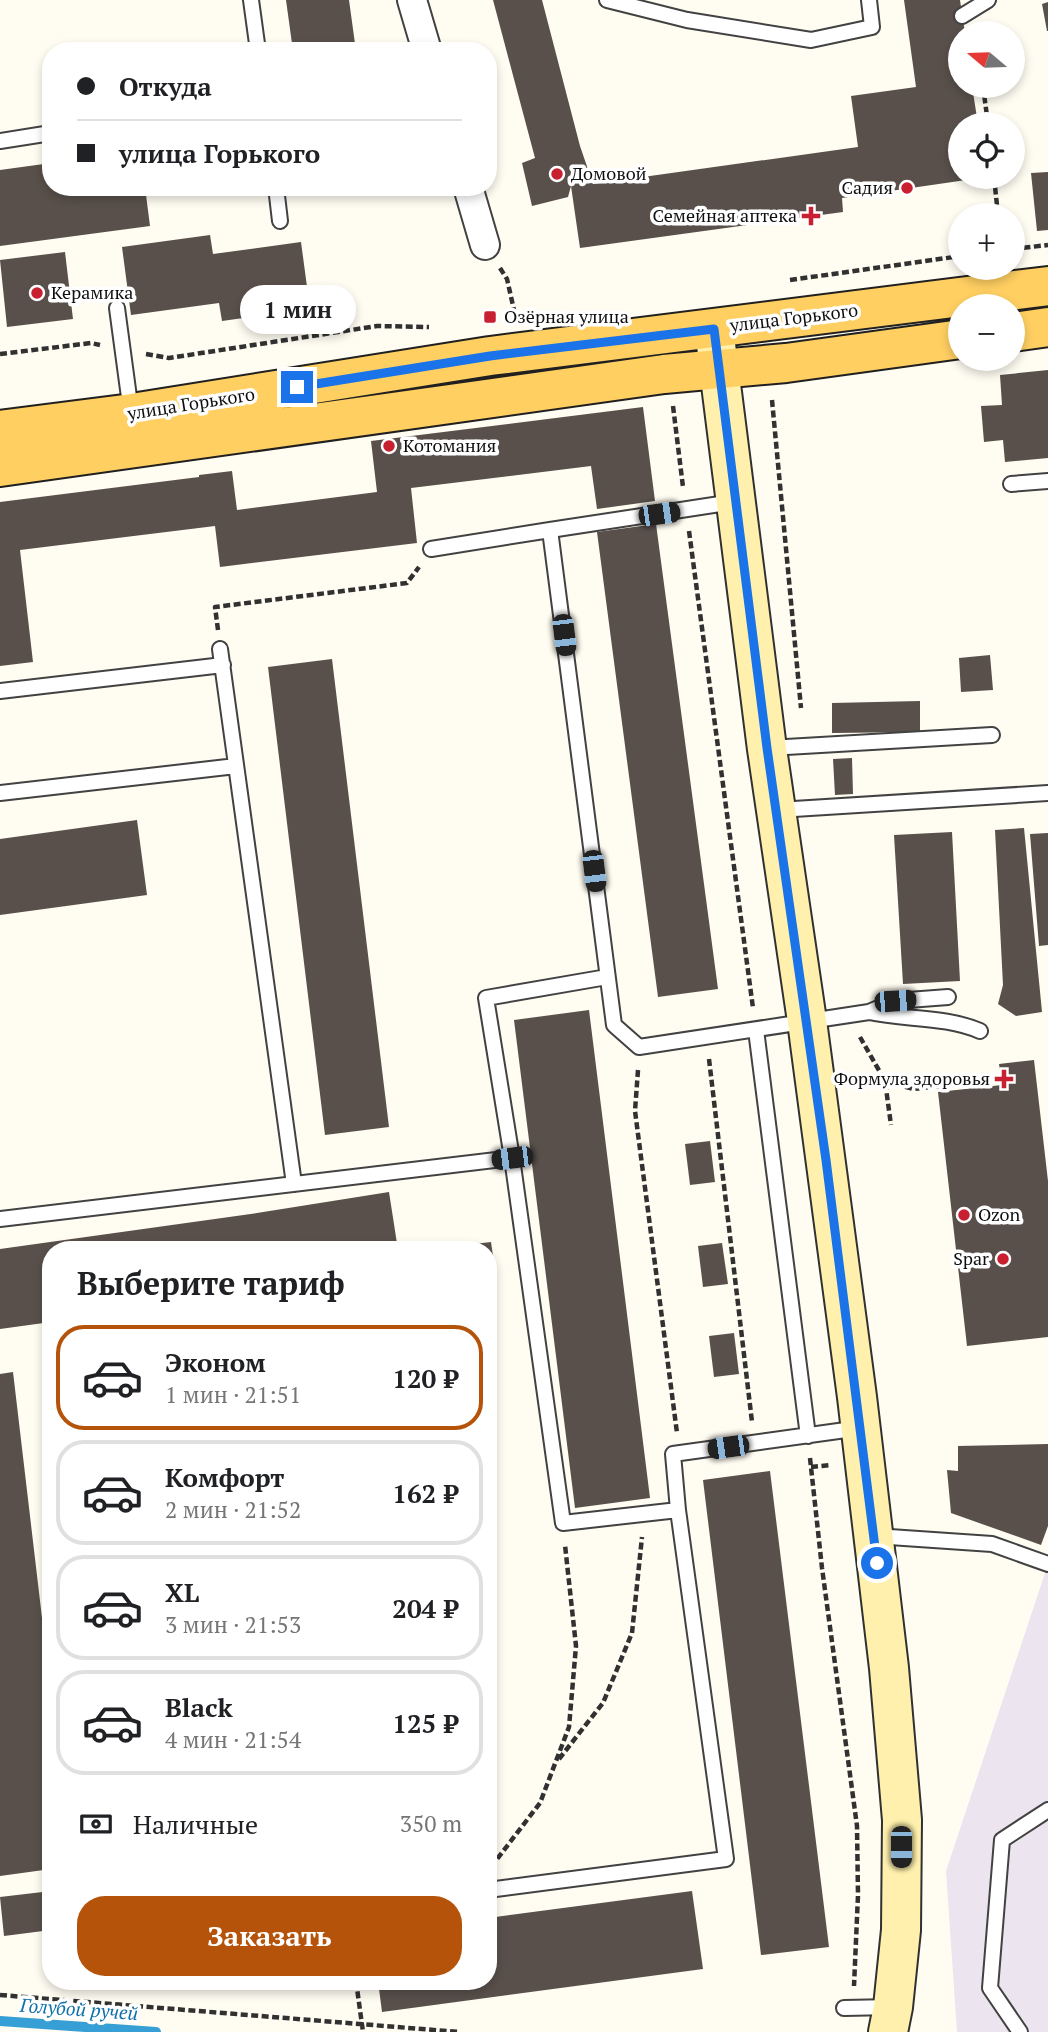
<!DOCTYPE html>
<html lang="ru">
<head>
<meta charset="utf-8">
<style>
	:root { --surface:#fff; --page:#f2f2f2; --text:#202124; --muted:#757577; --line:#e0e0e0; --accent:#b45309 }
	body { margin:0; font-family:"PT Serif",serif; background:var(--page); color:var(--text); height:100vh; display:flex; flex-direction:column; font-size:26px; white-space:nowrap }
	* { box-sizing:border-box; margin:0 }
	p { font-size:23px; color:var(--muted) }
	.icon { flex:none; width:38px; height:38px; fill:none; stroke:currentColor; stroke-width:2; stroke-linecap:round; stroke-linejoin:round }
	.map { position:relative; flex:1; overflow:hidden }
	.sheet { position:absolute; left:42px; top:1241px; width:455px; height:749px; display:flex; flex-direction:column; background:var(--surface); border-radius:28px; box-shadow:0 4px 10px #0003 }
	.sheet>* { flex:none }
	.guide { position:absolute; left:42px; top:42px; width:455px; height:154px; border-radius:28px; box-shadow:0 4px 10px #0003; display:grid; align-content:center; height:154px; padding:0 35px; background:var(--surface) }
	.needle { width:46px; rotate:289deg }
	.buttons { position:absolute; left:948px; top:21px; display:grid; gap:14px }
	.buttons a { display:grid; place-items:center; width:77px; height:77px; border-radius:50%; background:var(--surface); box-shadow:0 4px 10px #0003; font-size:35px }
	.end { position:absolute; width:32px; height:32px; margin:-16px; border:9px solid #1a73e8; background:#fff; box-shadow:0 0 0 4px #fff }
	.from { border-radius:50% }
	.bubble { position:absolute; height:49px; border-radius:24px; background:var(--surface); box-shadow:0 4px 10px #0003; font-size:23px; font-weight:700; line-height:49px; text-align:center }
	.car { position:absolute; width:21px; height:42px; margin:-21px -10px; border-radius:9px; box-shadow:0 0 5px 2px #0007; background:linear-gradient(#222 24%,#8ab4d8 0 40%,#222 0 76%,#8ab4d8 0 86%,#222 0) }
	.guide b { display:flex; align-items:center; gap:24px; height:66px; font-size:26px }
	.guide b+b { border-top:2px solid var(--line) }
	.guide i { width:18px; height:18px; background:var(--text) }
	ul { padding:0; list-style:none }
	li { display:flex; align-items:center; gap:21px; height:105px; margin:0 14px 10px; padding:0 21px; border:4px solid var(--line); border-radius:28px }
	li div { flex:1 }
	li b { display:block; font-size:26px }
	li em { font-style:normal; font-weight:700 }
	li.current { border-color:var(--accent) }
	li>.icon { width:63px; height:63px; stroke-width:1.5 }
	h2 { padding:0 35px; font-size:32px; line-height:84px }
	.pay { display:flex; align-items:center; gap:18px; height:77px; padding:0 35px; font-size:26px }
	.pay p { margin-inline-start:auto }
	.primary-button { display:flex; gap:14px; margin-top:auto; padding:14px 35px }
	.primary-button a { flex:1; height:80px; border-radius:28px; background:var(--accent); color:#fff; font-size:28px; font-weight:700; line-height:80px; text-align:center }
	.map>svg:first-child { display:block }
	.industrial { fill:#ece4ee }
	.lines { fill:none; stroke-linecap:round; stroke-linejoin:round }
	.stream { stroke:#369fd5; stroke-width:10 }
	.building { fill:#59504b }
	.lane-casing { stroke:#424242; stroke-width:18 }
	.street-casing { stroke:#424242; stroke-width:32 }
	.secondary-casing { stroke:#313131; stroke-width:42 }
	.primary-casing { stroke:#202020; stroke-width:42 }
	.path { stroke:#313131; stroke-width:4.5; stroke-dasharray:7 3.5; stroke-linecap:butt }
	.lane { stroke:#fff; stroke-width:14 }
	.street { stroke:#fff; stroke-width:28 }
	.secondary { stroke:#fff1ad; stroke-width:38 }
	.primary { stroke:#ffcf62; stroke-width:38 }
	.route { stroke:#1a73e8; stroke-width:9 }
	.poi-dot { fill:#c81f31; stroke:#fff; stroke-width:2.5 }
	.labels { text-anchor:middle; stroke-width:7; stroke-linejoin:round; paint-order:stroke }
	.poi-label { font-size:18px; fill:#0f0f0f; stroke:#fff; text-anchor:start }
	.street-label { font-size:18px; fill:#0f0f0f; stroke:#fff }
	.water-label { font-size:19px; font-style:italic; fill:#1070a9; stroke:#fff }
</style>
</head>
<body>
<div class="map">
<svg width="1048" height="2032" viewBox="0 0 1048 2032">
	<rect width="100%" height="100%" fill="#fffcf2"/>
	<path class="industrial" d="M1048,1564v468h-91l-11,-161z"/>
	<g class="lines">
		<path class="stream" d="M0,2021l156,11"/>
	</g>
	<path class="building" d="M286,0h63l7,51h-63z
		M493,0h49l38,146 13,38 265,-37 -7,-51 65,-9 -12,-87h56l5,33h-4v53h11l6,38h-17v53l19,1 -138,20 1,14 -263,36 -9,-62 -3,11 -36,9 -10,-43 13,-5z
		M1048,2v29h-1l-5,-27z
		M51,163v24h94l5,39 -150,20v-76z
		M1048,172v58l-11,1 -6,-58z
		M210,235l3,19 88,-12 9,67 -88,12 -3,-18 -88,12 -9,-68z
		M65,252l8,67 -66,8 -7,-67z
		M1048,370v88l-43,4 -2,-22 -19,2 -3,-36 21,-1 -2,-30z
		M643,407l12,94 -58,8 -6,-43 -180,22 6,55 -197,24 -5,-41 -195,24 13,112 -33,4v-164l199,-25v-2l33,-4 5,39 140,-18 -6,-51z
		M656,524l62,465 -60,8 -61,-465z
		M990,655l3,35 -32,2 -2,-34z
		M332,659l57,468 -64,8 -57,-468z
		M920,701v31l-88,1v-30z
		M852,758l1,36 -18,1 -2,-36z
		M137,820l10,75 -147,20v-76z
		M1024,828l18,184 -26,4 -18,-12 5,-19 -8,-155z
		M952,832l8,149 -57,3 -9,-149z
		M1048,833v112l-9,1 -9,-112z
		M589,1010l61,488 -75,10 -61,-488z
		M1034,1060l14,121v156l-81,9 -29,-254 64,-7 -3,-21z
		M710,1141l5,41 -25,3 -5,-41z
		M389,1192l9,58h-347v72l-51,7v-80l257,-36z
		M491,1242l5,35 -8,1v-28h-31v-4z
		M722,1243l6,41 -25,3 -5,-41z
		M734,1333l5,41 -25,3 -5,-41z
		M13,1372l38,322v175l-51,7v-502z
		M1048,1444v82l-7,19 -90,-32 -4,-43 11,1v-25z
		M770,1471l59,476 -68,8 -58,-475z
		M51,1891v39l-47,6 -4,-39z
		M692,1891l11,78 -321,43 -4,-31h110v-63z"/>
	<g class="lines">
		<g class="lane-casing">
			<path id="lane" d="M251,0l7,51
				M607,0l80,20 124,20 61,-13 -3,-27
				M962,16l26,-16
				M0,141l51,-8
				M276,187l4,34
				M117,308l14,104
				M1011,484l37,-3
				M550,530l183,-28
				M431,549l119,-19 64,495 25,22 230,-35 26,-11 53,-4
				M220,649l74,535
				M0,691l223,-26
				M769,748l223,-13
				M0,793l236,-27
				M778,810l270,-17
				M869,1012c37,8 76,4 111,19
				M756,1030l52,406
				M0,1219l512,-61 -26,-160 121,-21
				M678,1510l-5,-56 187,-26
				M875,1536l117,8 56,20
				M488,1890l238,-31 -48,-349 -115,13 -51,-365
				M844,2008l48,-1
				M1020,2032l-30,-44 12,-148 46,-30"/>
		</g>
		<g class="street-casing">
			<path id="street" d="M412,0l15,51
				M468,187l17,58"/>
		</g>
		<g class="secondary-casing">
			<path id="secondary" d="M714,329l53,420 40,272 50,376 32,271 13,152 -1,110 -8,77 -5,25"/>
		</g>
		<g class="primary-casing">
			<path id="primary" d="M1013,332l35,-5
				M0,430l132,-17 358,-57 558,-70
				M0,467l664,-93 122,-11 175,-24"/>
		</g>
		<path class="path" d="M983,86l5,38
			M994,177l4,38
			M1013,249l35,-4
			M500,268l7,11 9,40
			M790,280l171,-24
			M0,354l91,-11 9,2
			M146,354l23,4 208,-32 52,1
			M772,400l29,308
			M673,406l10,81
			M689,531l64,477
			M218,630l-3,-23 192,-24 12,-16
			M860,1037l25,44 6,44
			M709,1059l43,363
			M638,1070l-3,41 42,322
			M885,1081l28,8 61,-7 2,6
			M810,1458l12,110 35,258 1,69 -4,91
			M811,1467l20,-2
			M559,1759l44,-56 29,-70 10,-96
			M491,1867l49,-64 29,-76 7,-81 -11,-101
			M356,1981l7,51
			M0,1995l459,37"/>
		<use href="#lane" class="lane"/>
		<use href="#street" class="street"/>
		<use href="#secondary" class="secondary"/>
		<use href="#primary" class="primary"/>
	</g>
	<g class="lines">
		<path class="route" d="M297,387l193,-31 224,-27 53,419 59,412 51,403"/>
	</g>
	<g class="poi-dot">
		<circle cx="557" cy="174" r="7"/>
		<circle cx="907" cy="188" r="7"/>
		<path d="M807.5 205.5h7v7h7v7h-7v7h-7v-7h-7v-7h7z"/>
		<circle cx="37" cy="293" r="7"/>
		<rect x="483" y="310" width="14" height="14" rx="3.5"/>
		<circle cx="389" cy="446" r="7"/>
		<path d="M1000.5 1068.5h7v7h7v7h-7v7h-7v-7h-7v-7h7z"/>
		<circle cx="964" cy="1215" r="7"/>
		<circle cx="1003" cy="1259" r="7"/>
	</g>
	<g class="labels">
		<g class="poi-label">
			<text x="571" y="180">Домовой</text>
			<text x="893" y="194" text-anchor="end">Садия</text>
			<text x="797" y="222" text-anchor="end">Семейная аптека</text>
			<text x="51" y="299">Керамика</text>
			<text x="504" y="323">Озёрная улица</text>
			<text x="403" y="452">Котомания</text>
			<text x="990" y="1085" text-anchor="end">Формула здоровья</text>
			<text x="978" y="1221">Ozon</text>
			<text x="989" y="1265" text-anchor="end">Spar</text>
		</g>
		<g class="street-label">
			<text transform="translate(794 318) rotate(-7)" y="6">улица Горького</text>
			<text transform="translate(191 404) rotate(-9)" y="6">улица Горького</text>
		</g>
		<g class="water-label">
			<text transform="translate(79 2009) rotate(4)" y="7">Голубой ручей</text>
		</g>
	</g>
</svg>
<div class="buttons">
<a><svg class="needle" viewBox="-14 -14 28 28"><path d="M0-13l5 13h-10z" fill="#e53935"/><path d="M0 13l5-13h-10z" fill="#757577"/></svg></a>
<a><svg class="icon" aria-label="locate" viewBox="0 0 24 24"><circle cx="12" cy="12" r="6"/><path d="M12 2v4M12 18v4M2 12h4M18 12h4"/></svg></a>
<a>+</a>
<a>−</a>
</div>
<i class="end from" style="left:877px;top:1563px"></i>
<i class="end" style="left:297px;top:387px"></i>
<div class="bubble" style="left:240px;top:285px;width:116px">1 мин</div>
<i class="car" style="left:659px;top:514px;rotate:82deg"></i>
<i class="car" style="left:564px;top:635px;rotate:173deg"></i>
<i class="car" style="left:594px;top:871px;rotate:173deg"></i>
<i class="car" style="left:895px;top:1001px;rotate:86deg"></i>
<i class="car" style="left:512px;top:1158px;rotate:263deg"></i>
<i class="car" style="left:728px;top:1447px;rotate:262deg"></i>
<i class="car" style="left:901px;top:1847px;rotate:180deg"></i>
<div class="guide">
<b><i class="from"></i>Откуда</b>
<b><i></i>улица Горького</b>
</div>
<section class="sheet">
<h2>Выберите тариф</h2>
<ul>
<li class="current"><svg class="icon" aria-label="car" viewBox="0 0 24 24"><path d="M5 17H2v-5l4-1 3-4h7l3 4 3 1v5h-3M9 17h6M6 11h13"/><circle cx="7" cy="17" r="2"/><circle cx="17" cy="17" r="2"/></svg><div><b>Эконом</b><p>1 мин · 21:51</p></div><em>120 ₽</em></li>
<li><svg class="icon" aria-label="car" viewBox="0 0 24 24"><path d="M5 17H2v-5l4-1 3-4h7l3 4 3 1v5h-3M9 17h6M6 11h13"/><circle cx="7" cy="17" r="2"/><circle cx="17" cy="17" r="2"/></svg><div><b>Комфорт</b><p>2 мин · 21:52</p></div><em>162 ₽</em></li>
<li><svg class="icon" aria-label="car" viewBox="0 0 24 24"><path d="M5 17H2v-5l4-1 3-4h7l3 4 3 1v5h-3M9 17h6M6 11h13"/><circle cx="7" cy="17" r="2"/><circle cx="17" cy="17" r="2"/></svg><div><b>XL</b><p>3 мин · 21:53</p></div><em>204 ₽</em></li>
<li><svg class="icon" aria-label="car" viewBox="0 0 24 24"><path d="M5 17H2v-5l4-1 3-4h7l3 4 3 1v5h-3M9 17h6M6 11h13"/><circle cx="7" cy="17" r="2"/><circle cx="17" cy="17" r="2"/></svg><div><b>Black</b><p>4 мин · 21:54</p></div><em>125 ₽</em></li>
</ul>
<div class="pay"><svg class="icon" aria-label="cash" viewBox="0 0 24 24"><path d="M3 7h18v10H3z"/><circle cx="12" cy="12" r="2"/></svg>Наличные<p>350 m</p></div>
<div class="primary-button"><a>Заказать</a></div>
</section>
</div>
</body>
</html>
